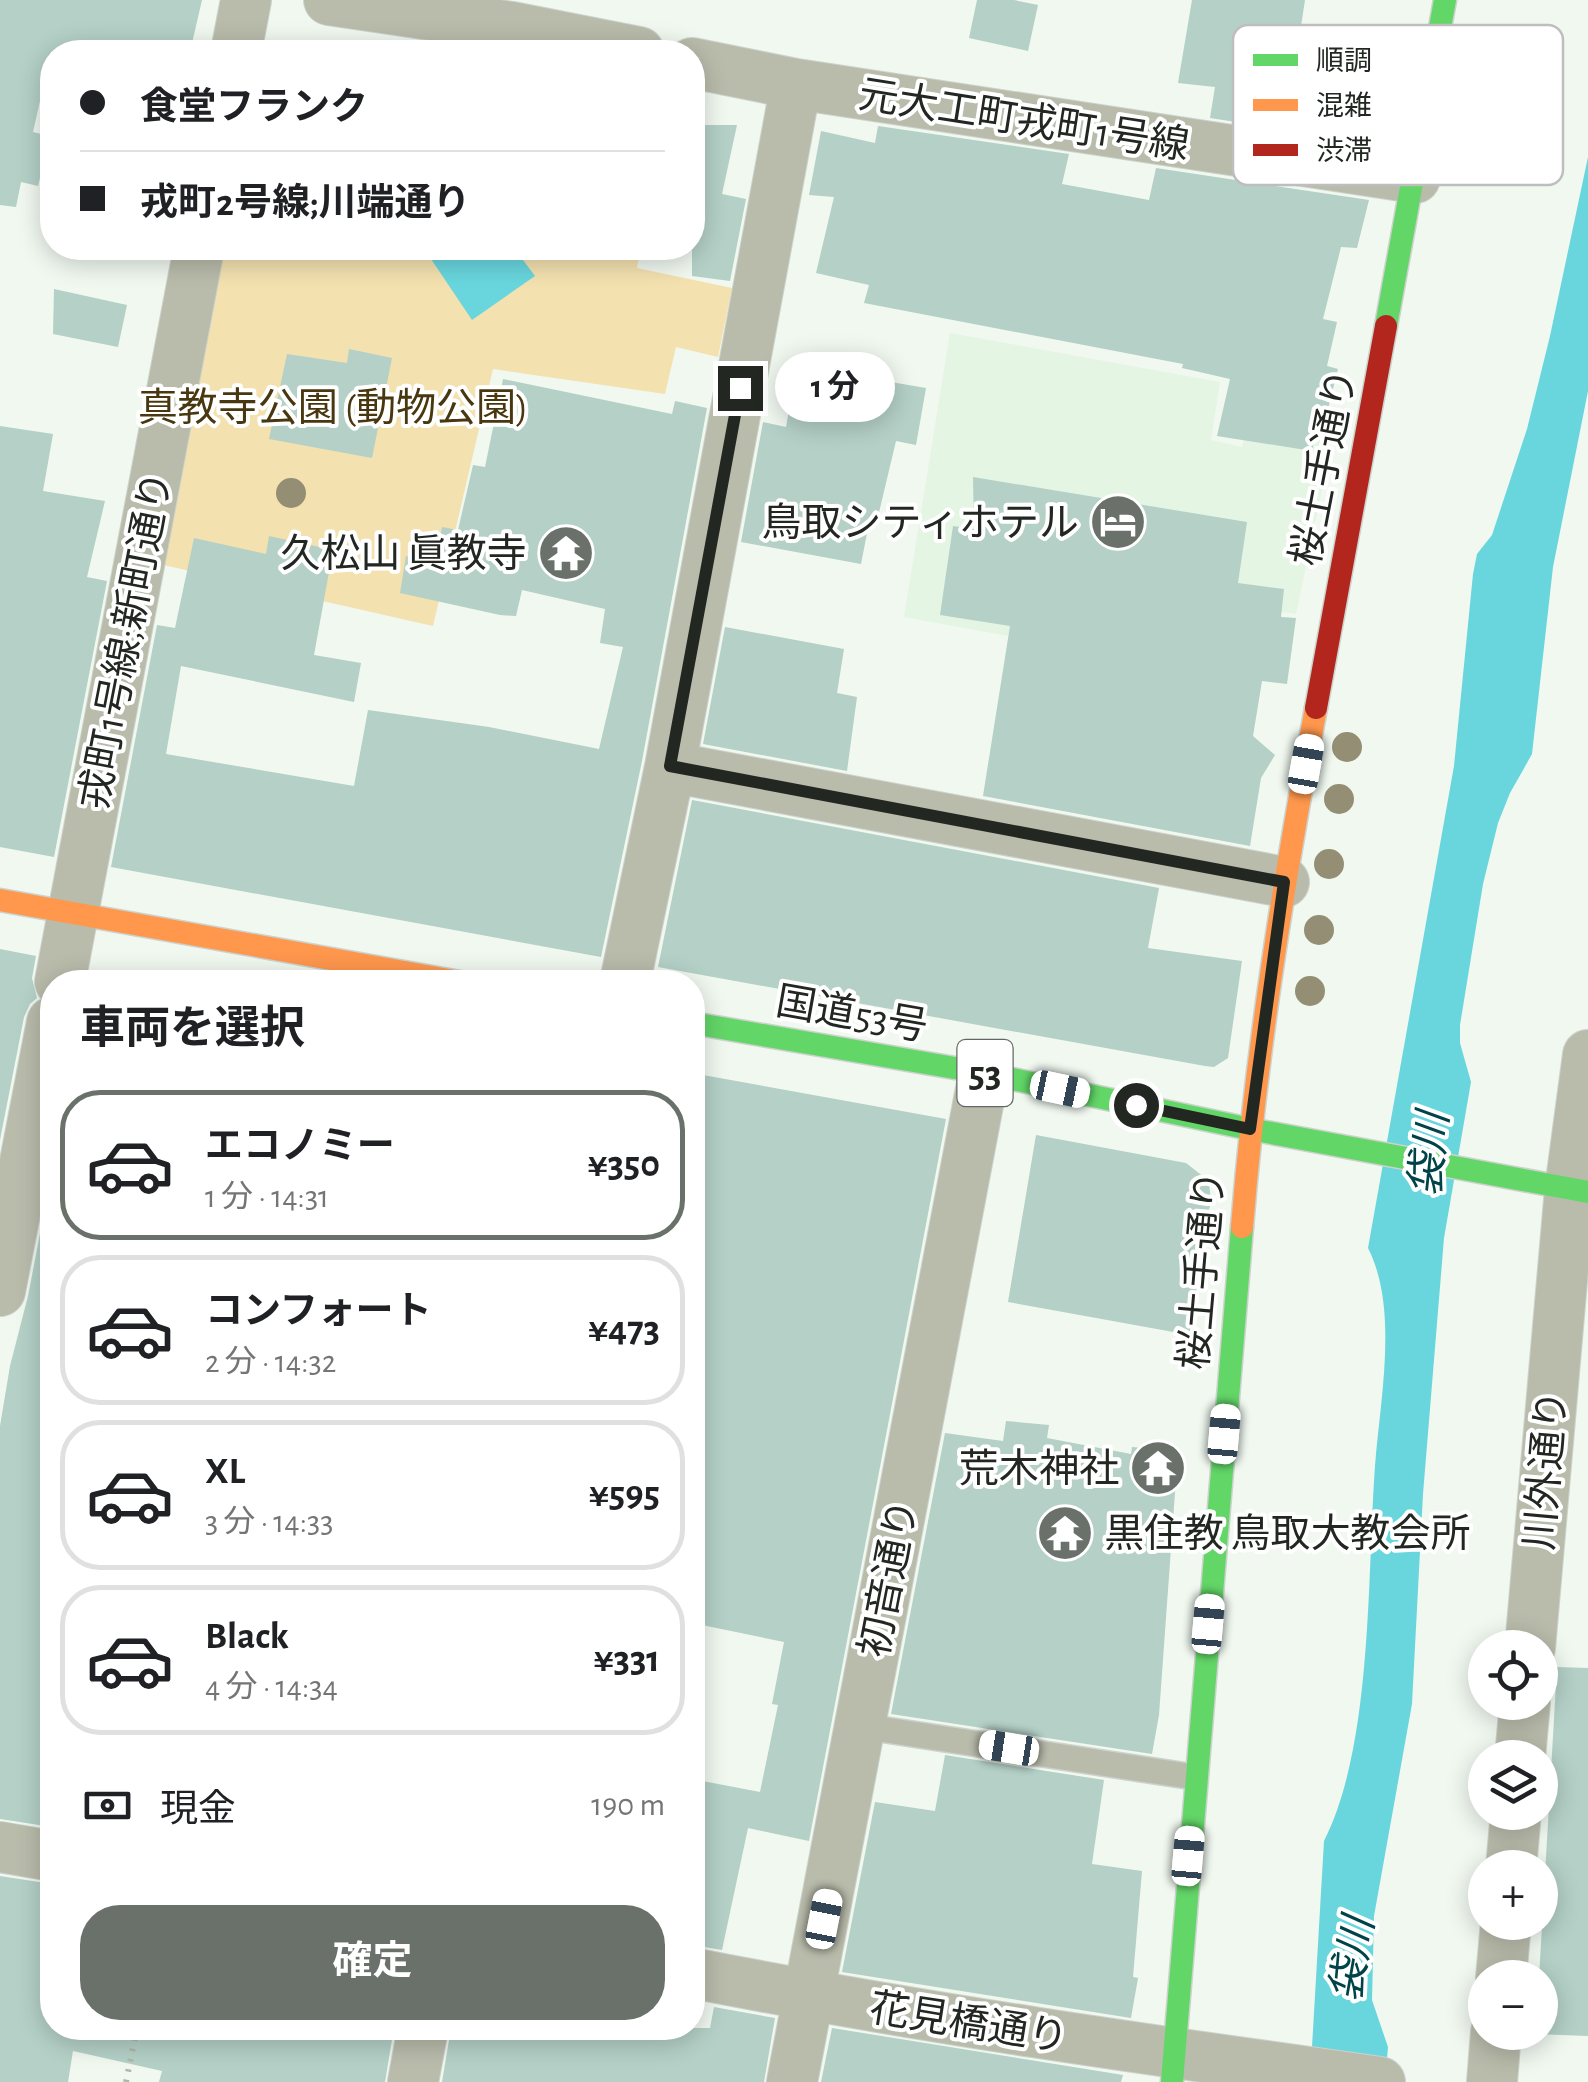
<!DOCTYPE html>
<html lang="ja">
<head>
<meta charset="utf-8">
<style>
	:root { --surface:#fff; --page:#f6f6f6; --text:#202124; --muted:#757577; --line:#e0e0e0; --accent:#6a706a }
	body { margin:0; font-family:"Alegreya Sans","Noto Sans JP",sans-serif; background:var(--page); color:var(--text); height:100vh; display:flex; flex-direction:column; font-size:38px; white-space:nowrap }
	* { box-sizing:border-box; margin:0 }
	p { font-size:32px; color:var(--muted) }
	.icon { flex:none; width:55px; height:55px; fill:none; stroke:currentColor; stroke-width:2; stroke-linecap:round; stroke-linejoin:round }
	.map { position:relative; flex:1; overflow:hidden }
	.drawer { position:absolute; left:40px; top:970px; width:665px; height:1070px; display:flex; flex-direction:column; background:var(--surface); border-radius:40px; box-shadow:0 5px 25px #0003 }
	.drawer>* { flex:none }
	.hud { position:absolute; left:40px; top:40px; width:665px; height:220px; border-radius:40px; box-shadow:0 5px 25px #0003; display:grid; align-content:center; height:220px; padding:0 40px; background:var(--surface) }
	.tools { position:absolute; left:1468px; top:1630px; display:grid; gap:20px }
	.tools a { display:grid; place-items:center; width:90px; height:90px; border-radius:50%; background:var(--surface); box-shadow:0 5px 25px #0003; font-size:50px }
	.end { position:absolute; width:45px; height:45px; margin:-22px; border:12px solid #222722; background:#fff; box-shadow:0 0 0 5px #fff }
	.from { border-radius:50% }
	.bubble { position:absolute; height:70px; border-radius:35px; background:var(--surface); box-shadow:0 5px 25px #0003; font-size:32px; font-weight:700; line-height:70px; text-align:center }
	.car { position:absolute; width:30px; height:60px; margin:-30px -15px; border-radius:12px; box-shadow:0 0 8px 2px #0007; background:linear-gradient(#fff 24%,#345 0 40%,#fff 0 76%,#345 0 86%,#fff 0) }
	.hud b { display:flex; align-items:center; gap:35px; height:95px; font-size:38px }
	.hud b+b { border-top:2px solid var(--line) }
	.hud i { width:25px; height:25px; background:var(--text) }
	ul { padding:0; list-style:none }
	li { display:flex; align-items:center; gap:30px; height:150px; margin:0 20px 15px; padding:0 20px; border:5px solid var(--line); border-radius:40px }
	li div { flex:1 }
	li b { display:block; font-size:38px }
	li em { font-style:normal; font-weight:700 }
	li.selected { border-color:var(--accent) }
	li>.icon { width:90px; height:90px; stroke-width:1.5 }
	h2 { padding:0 40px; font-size:45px; line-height:120px }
	.pay { display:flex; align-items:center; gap:25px; height:110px; padding:0 40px; font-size:38px }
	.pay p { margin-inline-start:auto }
	.primary-button { display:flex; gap:20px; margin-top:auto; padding:20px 40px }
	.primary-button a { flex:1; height:115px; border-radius:40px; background:var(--accent); color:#fff; font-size:40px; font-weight:700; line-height:115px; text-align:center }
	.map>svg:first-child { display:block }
	.built { fill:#e4f5e4 }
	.green { fill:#f3e1af }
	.water { fill:#69d6de }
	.building { fill:#b4d0c7 }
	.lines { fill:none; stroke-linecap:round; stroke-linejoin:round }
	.lane-casing { stroke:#ccd2cc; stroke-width:28 }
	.street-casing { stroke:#ccd2cc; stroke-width:52 }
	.fast-casing { stroke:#ccd2cc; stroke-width:25 }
	.slow-casing { stroke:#ccd2cc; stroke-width:25 }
	.jam-casing { stroke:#ccd2cc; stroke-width:25 }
	.path { stroke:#b0b6a9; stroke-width:6; stroke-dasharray:2.5 8; stroke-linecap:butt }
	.lane { stroke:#b9bcab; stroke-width:25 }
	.street { stroke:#b9bcab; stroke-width:50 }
	.fast { stroke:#63d668; stroke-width:22 }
	.slow { stroke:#ff974d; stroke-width:22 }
	.jam { stroke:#b3261e; stroke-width:22 }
	.tree { fill:#948e74 }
	.route { stroke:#222722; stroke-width:12 }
	.labels { text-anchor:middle; stroke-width:8; stroke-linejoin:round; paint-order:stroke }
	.shield { fill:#fff; stroke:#646864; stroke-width:2.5 }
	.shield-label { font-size:38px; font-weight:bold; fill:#222722 }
	.street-label { font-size:40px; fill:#222722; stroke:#fff }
	.park-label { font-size:40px; fill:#48370f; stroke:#fff }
	.poi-label { font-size:40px; fill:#222722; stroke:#fff; text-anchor:end }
	.water-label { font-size:42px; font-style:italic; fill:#004449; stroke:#fff }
	.key { fill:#fff; stroke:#bdbebd; stroke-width:2.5 }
	.key-label { font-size:28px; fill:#222722 }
</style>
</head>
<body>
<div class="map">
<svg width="1588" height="2082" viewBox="0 0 1588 2082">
	<rect width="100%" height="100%" fill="#f0f8f0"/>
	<path class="built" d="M950,333l270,49 -9,58 31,7 10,-33 82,18 -38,182 -115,-17 -9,69 -268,-49z"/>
	<path class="green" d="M213,248h428l-4,20 95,20 -14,69 -42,-10 -11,47 -172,-25 -60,257 -278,-63z"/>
	<path class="water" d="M1588,157v234l-35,176 -21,187 -22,39 -12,30 -15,61 -23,141v18l11,39 -27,156 -21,256 -11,210 -38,212 -2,84 16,47 -3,35 -73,-35 12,-206c49,-97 43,-265 51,-375 5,-66 24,-157 -7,-218l86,-482 19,-192 4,-20 15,-19 35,-106 23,-93z
		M448,248h66l21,28 -63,44 -41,-61z"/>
	<path class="building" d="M0,0h202l-12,52h-139l-18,80 17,4 -12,50 -17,-4 -5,25 -16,-2z
		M977,0h37l24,5 -10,46 -59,-13z
		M1192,0h113l-4,26 100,16 -21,102 -170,-26 5,-31 -37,-4z
		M692,125h45l-15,69 24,5 -16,82 -38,-5z
		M878,126l191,28 -7,30 87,16 7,-32 213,32 -12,48 -16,-1 -18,72 14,3 -10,44 11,3 -14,56 -6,-2 -6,28 -95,-15 13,-57 -48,-11 1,-4 -319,-61 5,-18 -53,-12 18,-76 -25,-2 12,-64 54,12z
		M54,289l73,16 -9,42 -65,-13z
		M349,349l43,9 -20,100 -103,-19 18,-85 60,9z
		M797,366l129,22 -10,57 -20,-4 -20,84 -7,-2 -8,41 -120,-22 22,-120 23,5z
		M503,379l169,35 3,-13 32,7 -65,353 -41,196 -490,-90 46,-242 18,3 19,-90 72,16 3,-18 64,14 -19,105 47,8 -7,39 -173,-36 -15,88 188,32 14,-76 121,17 110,22 24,-102 -23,-4 5,-34 -83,-19 -6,26 -16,-1 -100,-22 6,-37 30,7 6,-36 16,3 15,-65 12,2z
		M0,426l53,8 -10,57 62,10 -18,76 20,4 -53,276 -54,-10z
		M973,477l274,45 -9,61 46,6 -3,28 15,1 -9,66 -25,-3 -9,55 22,19 -14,23 -11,68 -267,-50 27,-170 -70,-11 13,-89 21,3z
		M725,627l119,22 -7,44 20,4 -10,74 -144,-27z
		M692,800l467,88 -11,60 94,13 -14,97 -14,9 -9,-1 -547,-99z
		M0,949l36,7 -4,22 5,20 -7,6 -6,13 -24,123z
		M692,1073l254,46 -137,722 -61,-13 -26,122 -30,-5v-166l68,13 18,-87 -6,-1 12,-62 -92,-19z
		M1036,1135l150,28 23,18 2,22 -9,29 2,6 -14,97 -182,-33z
		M52,1171v656l-52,-8v-393l10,-60 18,-70z
		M1006,1421l43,4 -2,13 84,16 1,-7 46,4 -19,264 -7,39 -261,-40 54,-281 58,8z
		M1557,1667l31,1v368l-53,-2 5,-2 -1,-54z
		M945,1755l159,25 -12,84 50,7 -9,106 5,1 -7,40 -289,-46 33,-170 60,9z
		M0,1876l52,8v144h342l-9,54h-226l3,-11 -89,-20 -5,31h-68z
		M714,2007l61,11 -11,64h-322l9,-54h259z
		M832,2028l291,47 -2,7h-300z"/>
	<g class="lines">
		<g class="lane-casing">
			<path id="lane" d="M860,1726l334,51"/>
		</g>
		<g class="street-casing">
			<path id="street" d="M329,0l183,27 127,25
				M236,52l10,-52
				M692,63l104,21 619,94
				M670,767l614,115
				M60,982l139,-734
				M625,982l45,-215 126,-683
				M0,1291l52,-269
				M1530,1648l40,-459 18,-134
				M1520,1758l5,-56
				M0,1847l52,9
				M1511,1868l5,-56
				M692,1973c228,45 458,77 688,109
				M1501,1978l5,-56
				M413,2082l10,-54
				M792,2082l192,-1009
				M1492,2082l4,-50"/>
		</g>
		<g class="fast-casing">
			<path id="fast" d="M1386,326l59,-326
				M692,1023l292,50 266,56 338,63
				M1172,2082l70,-855"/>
		</g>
		<g class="slow-casing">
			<path id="slow" d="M0,900l460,82
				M1242,1227c14,-174 42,-347 74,-519"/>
		</g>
		<g class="jam-casing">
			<path id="jam" d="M1316,708l70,-382"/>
		</g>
		<path class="path" d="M126,2082l11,-54"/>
		<use href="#lane" class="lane"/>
		<use href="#street" class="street"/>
		<use href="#fast" class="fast"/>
		<use href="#slow" class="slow"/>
		<use href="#jam" class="jam"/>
	</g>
	<g class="tree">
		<circle cx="291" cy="493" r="15"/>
		<circle cx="1347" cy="747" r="15"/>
		<circle cx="1339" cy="799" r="15"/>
		<circle cx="1329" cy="864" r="15"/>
		<circle cx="1319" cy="930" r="15"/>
		<circle cx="1310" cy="991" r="15"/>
	</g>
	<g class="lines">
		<path class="route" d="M740,388l-70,378 614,116 -34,247 -114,-24"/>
	</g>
	<defs>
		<g id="hotel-disc" transform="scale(2.875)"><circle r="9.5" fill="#6a706a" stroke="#fff"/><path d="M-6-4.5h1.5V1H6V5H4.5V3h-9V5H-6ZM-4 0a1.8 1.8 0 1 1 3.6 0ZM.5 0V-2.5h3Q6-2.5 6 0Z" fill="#fff"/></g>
		<g id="temple-disc" transform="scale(2.875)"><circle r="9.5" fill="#6a706a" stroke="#fff"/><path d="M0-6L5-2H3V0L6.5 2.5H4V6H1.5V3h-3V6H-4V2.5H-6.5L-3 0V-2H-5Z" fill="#fff"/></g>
	</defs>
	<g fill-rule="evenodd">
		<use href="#hotel-disc" x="1118" y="522"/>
		<use href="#temple-disc" x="566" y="553"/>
		<use href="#temple-disc" x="1158" y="1468"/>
		<use href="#temple-disc" x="1065" y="1533"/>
	</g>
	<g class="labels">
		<rect class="shield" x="957.5" y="1040" width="55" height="66" rx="8"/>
		<g class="shield-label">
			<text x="985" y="1086">53</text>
		</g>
		<g class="street-label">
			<text transform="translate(1024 119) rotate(9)" y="14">元大工町戎町1号線</text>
			<text transform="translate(1323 467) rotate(-79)" y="14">桜土手通り</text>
			<text transform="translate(125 640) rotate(-79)" y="14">戎町1号線;新町通り</text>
			<text transform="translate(852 1013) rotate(10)" y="14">国道53号</text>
			<text transform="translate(1201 1270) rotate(-85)" y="14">桜土手通り</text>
			<text transform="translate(1545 1470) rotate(-85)" y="14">川外通り</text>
			<text transform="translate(888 1578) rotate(-79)" y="14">初音通り</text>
			<text transform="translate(969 2022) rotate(9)" y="14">花見橋通り</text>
		</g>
		<g class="park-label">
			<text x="333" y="421">真教寺公園 (動物公園)</text>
		</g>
		<g class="poi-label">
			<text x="1079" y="536">鳥取シティホテル</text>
			<text x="527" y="567">久松山 眞教寺</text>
			<text x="1119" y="1482">荒木神社</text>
			<text x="1104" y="1547" text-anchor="start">黒住教 鳥取大教会所</text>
		</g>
		<g class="water-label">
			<text transform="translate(1428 1154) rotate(-84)" y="15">袋川</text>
			<text transform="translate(1351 1959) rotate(-80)" y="15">袋川</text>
		</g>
	</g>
	<rect x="1233" y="25" width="330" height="160" rx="15" class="key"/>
	<rect x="1253" y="54" width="45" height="12" fill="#63d668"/>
	<rect x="1253" y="99" width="45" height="12" fill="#ff974d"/>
	<rect x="1253" y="144" width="45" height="12" fill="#b3261e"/>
	<g class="key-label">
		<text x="1316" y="70">順調</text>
		<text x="1316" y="115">混雑</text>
		<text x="1316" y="160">渋滞</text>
	</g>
</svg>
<div class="tools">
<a><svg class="icon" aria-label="locate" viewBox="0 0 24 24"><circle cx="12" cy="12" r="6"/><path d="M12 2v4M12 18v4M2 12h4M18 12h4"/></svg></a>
<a><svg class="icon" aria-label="layers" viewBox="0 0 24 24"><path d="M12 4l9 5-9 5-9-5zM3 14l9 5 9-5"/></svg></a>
<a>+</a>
<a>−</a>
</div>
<i class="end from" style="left:1136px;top:1105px"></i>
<i class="end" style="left:740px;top:388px"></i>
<div class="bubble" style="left:775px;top:352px;width:120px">1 分</div>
<i class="car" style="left:1306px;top:764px;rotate:10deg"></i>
<i class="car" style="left:1060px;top:1089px;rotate:102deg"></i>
<i class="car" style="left:1224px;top:1434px;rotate:5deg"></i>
<i class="car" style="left:1208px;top:1624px;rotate:5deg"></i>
<i class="car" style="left:1009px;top:1748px;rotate:279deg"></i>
<i class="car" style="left:1188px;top:1856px;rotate:5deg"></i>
<i class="car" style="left:824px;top:1919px;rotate:11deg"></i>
<div class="hud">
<b><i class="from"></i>食堂フランク</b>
<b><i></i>戎町2号線;川端通り</b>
</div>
<section class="drawer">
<h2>車両を選択</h2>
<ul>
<li class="selected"><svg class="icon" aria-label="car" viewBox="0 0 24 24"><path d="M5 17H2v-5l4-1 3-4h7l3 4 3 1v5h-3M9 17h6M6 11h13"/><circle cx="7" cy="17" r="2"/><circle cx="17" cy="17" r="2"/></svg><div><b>エコノミー</b><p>1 分 · 14:31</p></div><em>¥350</em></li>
<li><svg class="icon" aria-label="car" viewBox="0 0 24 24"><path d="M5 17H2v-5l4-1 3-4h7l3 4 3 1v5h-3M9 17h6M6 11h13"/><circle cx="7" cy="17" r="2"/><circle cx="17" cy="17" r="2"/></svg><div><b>コンフォート</b><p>2 分 · 14:32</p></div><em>¥473</em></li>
<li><svg class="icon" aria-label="car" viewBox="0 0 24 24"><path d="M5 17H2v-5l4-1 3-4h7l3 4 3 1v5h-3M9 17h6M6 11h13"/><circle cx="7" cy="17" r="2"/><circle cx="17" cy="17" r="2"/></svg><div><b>XL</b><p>3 分 · 14:33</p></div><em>¥595</em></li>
<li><svg class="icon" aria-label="car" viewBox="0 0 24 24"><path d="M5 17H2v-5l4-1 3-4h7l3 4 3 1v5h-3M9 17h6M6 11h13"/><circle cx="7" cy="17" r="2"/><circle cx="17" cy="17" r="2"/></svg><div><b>Black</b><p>4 分 · 14:34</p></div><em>¥331</em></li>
</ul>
<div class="pay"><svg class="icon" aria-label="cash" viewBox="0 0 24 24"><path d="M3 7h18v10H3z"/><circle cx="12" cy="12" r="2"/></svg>現金<p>190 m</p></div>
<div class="primary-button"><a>確定</a></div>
</section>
</div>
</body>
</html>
